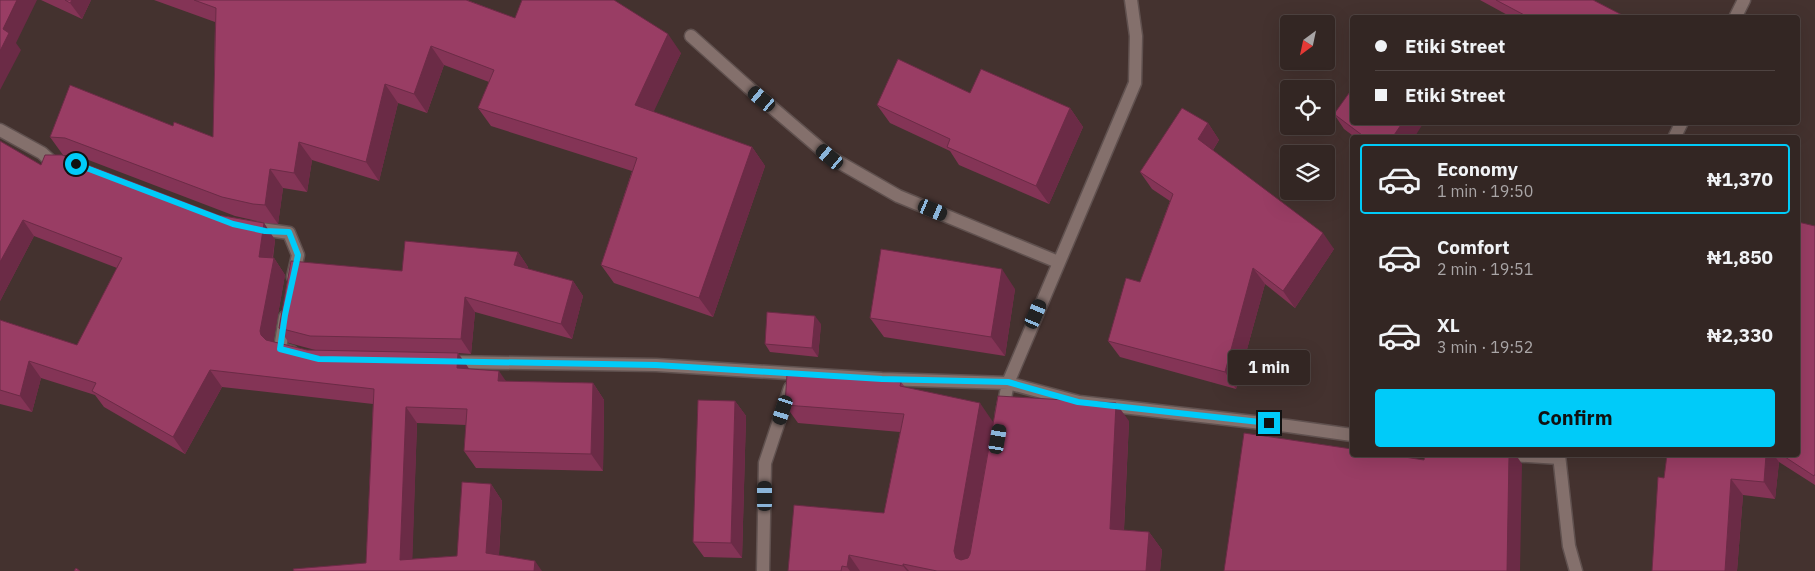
<!DOCTYPE html>
<html lang="en">
<head>
<meta charset="utf-8">
<style>
	:root { --surface:#332623; --page:#3b2e2b; --text:#f1f3f6; --muted:#a9a5a6; --line:#4e4341; --accent:#00cbf9 }
	body { margin:0; font-family:"IBM Plex Sans",sans-serif; background:var(--page); color:var(--text); height:100vh; display:flex; flex-direction:column; font-size:19px; white-space:nowrap }
	* { box-sizing:border-box; margin:0 }
	p { font-size:16px; color:var(--muted) }
	.icon { flex:none; width:28px; height:28px; fill:none; stroke:currentColor; stroke-width:2; stroke-linecap:round; stroke-linejoin:round }
	.map { position:relative; flex:1; overflow:hidden }
	.sheet { position:absolute; left:1350px; top:135px; width:450px; height:322px; display:flex; flex-direction:column; background:var(--surface); border-radius:5px; box-shadow:0 5px 20px #0002,0 0 0 1px var(--line) }
	.sheet>* { flex:none }
	.guide { position:absolute; left:1350px; top:15px; width:450px; height:110px; border-radius:5px; box-shadow:0 5px 20px #0002,0 0 0 1px var(--line); display:grid; align-content:center; height:110px; padding:0 25px; background:var(--surface) }
	.needle { width:32px; rotate:213deg }
	.buttons { position:absolute; left:1280px; top:15px; display:grid; gap:10px }
	.buttons a { display:grid; place-items:center; width:55px; height:55px; border-radius:5px; background:var(--surface); box-shadow:0 5px 20px #0002,0 0 0 1px var(--line); font-size:25px }
	.end { position:absolute; width:22px; height:22px; margin:-11px; border:6px solid #00cbf9; background:#111; box-shadow:0 0 0 2px #111 }
	.from { border-radius:50% }
	.bubble { position:absolute; height:35px; border-radius:5px; background:var(--surface); box-shadow:0 5px 20px #0002,0 0 0 1px var(--line); font-size:16px; font-weight:700; line-height:35px; text-align:center }
	.car { position:absolute; width:15px; height:30px; margin:-15px -8px; border-radius:6px; box-shadow:0 0 4px 1px #0007; background:linear-gradient(#222 24%,#8ab4d8 0 40%,#222 0 76%,#8ab4d8 0 86%,#222 0) }
	.guide b { display:flex; align-items:center; gap:18px; height:48px; font-size:19px }
	.guide b+b { border-top:1px solid var(--line) }
	.guide i { width:12px; height:12px; background:var(--text) }
	ul { padding:9px 0 0; list-style:none }
	li { display:flex; align-items:center; gap:15px; height:70px; margin:0 10px 8px; padding:0 15px; border:2px solid transparent; border-radius:5px }
	li div { flex:1 }
	li b { display:block; font-size:19px }
	li em { font-style:normal; font-weight:700 }
	li.on { border-color:var(--accent) }
	li>.icon { width:45px; height:45px; stroke-width:1.5 }
	.primary-button { display:flex; gap:10px; margin-top:auto; padding:10px 25px }
	.primary-button a { flex:1; height:58px; border-radius:5px; background:var(--accent); color:#111; font-size:20px; font-weight:700; line-height:58px; text-align:center }
	.map>svg:first-child { display:block }
	.lines { fill:none; stroke-linecap:round; stroke-linejoin:round }
	.minor-casing { stroke:#60514f; stroke-width:15 }
	.minor { stroke:#84706c; stroke-width:12 }
	.wall { fill:#843456 }
	.shaded-wall { fill:#6b2b46 }
	.building { fill:#993d64; stroke:#6b2b46 }
	.route { stroke:#00cbf9; stroke-width:6 }
</style>
</head>
<body>
<div class="map">
<svg width="1815" height="571" viewBox="0 0 1815 571">
	<rect width="100%" height="100%" fill="#44322f"/>
	<g class="lines">
		<g class="minor-casing">
			<path id="minor" d="M1735,18l9,-18
				M691,36l57,51 82,70 68,39 160,66
				M0,130l42,23 11,10h5
				M1674,138l8,-16
				M254,228l35,5 9,22 -5,22
				M285,317l-5,32 12,3
				M449,362l207,3 226,14 126,4 71,19 209,24 64,9
				M1002,413l6,-30 127,-300 1,-47 -5,-36
				M1510,455l49,3
				M1559,455l10,91 7,25
				M763,571l2,-108 25,-75"/>
		</g>
		<use href="#minor" class="minor"/>
	</g>
	<path class="wall" d="M41,0h50l-9,19z
		M154,0h313l48,18 166,35 -28,59 99,35 13,19 -52,151 -99,-34 -13,-18 31,-94 -141,-45 -13,-18 11,-26 -45,-17 -17,48 -29,-10 -19,78 -67,-21 -5,32 -24,-4 -5,36 -12,-1 -31,-7 -157,-60 -15,-1 -13,-18 123,-11 40,11 2,-115z
		M1480,0h113l35,18h-115z
		M970,93l100,15 13,19 -34,77 -90,-39 -9,-14 -60,-28 -13,-18z
		M1334,114l80,24h-58l-12,-9z
		M1208,123l11,17 -6,10 121,99 -39,59 -30,-24 -29,105 -116,-32 -12,-16 32,-59 30,-81 -18,-12 -12,-17z
		M0,141l41,24 177,50 46,8 11,17 -2,18h1l11,17 -12,67 34,8 12,1 -30,-8 -10,-15 123,-57 116,-19 10,15 -1,2 46,12 10,15 -11,43 -97,-27 -4,42 -13,-1 11,16 37,12 87,2 11,17 -1,71 -127,-3 -12,-17 2,-26 -49,-2 -5,136 45,-3 34,-72 11,17 -3,54 -133,8 7,-159 -151,-17 -37,67 -81,-47 -9,-12 -54,-17 -9,34 -32,-8v-84l77,25 40,-77 -83,-32 -34,65z
		M1815,226v259l-36,-23 -4,37 -32,-4 -6,76h-85l15,-116h131z
		M1015,289l-10,67 -121,-19 -14,-19z
		M821,324l-3,33 -48,-5 -5,-8z
		M901,382l4,5 88,35 136,-1 -5,109 25,2 13,18 -2,21h-372l96,-58 16,-81 -102,-9 -13,-18z
		M735,401l11,15 -4,142 -38,-1 -11,-15z"/>
	<path class="shaded-wall" d="M17,0h20l-21,43 5,7 -21,40v-39l3,-22z
		M72,0h19l-9,19 -12,-16z
		M668,34l13,19 -33,71 -13,-19z
		M431,46l13,19 -17,48 -13,-19z
		M385,84l13,19 -19,78 -13,-19z
		M1070,108l13,19 -34,77 -13,-18z
		M1403,122h21l-10,16h-22z
		M1208,123l11,17 -10,16 -11,-17z
		M299,142l13,18 -5,32 -13,-19z
		M752,147l13,19 -52,151 -14,-19z
		M270,169l13,19 -5,36 -13,-19z
		M23,220l11,16 -34,65v-39z
		M264,223l11,17 -5,33 -11,-16z
		M1323,233l11,16 -39,59 -12,-17z
		M518,252l10,15 -3,13 -11,-15z
		M274,258l11,17 -13,73 -11,-13 -1,-4z
		M1253,268l12,16 -29,105 -11,-17z
		M1002,269l13,20 -10,67 -14,-19z
		M573,281l10,15 -11,43 -11,-15z
		M465,297l10,15 -4,42 -10,-15z
		M815,316l6,8 -3,33 -6,-9z
		M458,353l12,17 -13,-2z
		M29,361l12,17 -9,34 -12,-16z
		M210,370l12,17 -37,67 -12,-17z
		M499,371l11,16 -12,-6z
		M593,383l11,17 -1,71 -12,-17z
		M735,401l11,15 -4,142 -11,-15z
		M980,403l13,19 -26,148 -11,-12 -2,-7z
		M1116,403l13,18 -6,127 -13,-19z
		M406,407l11,16 -5,148 -12,-11z
		M1509,455h7l6,9 -2,107h-13z
		M1766,455h8l5,7 -4,37 -11,-17z
		M1731,479l12,16 -6,76h-12z
		M491,484l11,17 -4,69 -12,-17z
		M1149,532l13,18 -2,21h-14z
		M849,555l11,16h-10l-3,-4z
		M535,561l7,10h-8z
		M903,564l6,7h-2l-4,-5z"/>
	<path class="building" d="M0,0h17l-14,29 6,4 -9,18z
		M65,0h7l-2,3z
		M194,0h272l49,18 7,-18h92l54,34 -33,71 117,42 -53,151 -98,-33 36,-107 -159,-50 16,-38 -63,-24 -17,48 -29,-10 -19,78 -67,-20 -5,31 -24,-4 -5,36 -12,-1 -31,-7 -157,-59 -15,-1 20,-52 103,41 1,-4 39,15 3,-129z
		M1496,0h97l35,18h-98z
		M898,59l72,34 11,-24 89,39 -34,78 -89,-39 3,-8 -73,-34z
		M1352,89v33h51l-11,16h-26l-32,-24z
		M1182,108l26,15 -10,16 125,94 -40,58 -30,-23 -28,104 -117,-31 18,-63 14,4 33,-88 -33,-22z
		M0,141l41,24 4,-10h17l156,60 46,8 -5,34 15,1 -14,73 1,4 5,5 41,10 151,3 -1,15 42,3 -1,10 95,2 -2,71 -127,-3 3,-42 -61,-2 -6,153 57,-4 5,-74 29,2 -5,69 49,8 -1,10h-240l-1,-2 73,-6 8,-174 -164,-19 -37,67 -81,-46 4,-8 -67,-22 -9,35 -20,-6v-70l77,25 45,-87 -99,-38 -23,42z
		M1798,222l17,4v248l-1,2 -32,-21h16z
		M405,241l113,11 -4,13 59,16 -12,43 -96,-27 -4,42 -151,-3 -31,-8 12,-67 111,10z
		M881,249l121,20 -11,68 -121,-19z
		M767,312l48,4 -3,32 -47,-4z
		M787,374l114,8 -1,4 80,17 -26,148 2,7 5,2 7,-2 2,-4 28,-158 118,7 -6,126 39,3 -3,39h-209l-34,-7v2l-54,-11 -2,12 -5,-1 -1,5h-53l6,-66 90,8 20,-99 -119,-9z
		M698,400l37,1 -4,142 -38,-1z
		M1244,433l108,16v6h39l33,5 1,-5h84l-2,116h-283z
		M1667,455h99l-2,27 -33,-3 -6,92h-73l6,-94 6,1z
		M76,568l4,3h-6z"/>
	<g class="lines">
		<path class="route" d="M76,164l157,60 32,7 24,1 9,23 -13,60 -5,34 39,10 337,6 226,14 126,3 70,20 191,21"/>
	</g>
</svg>
<div class="buttons">
<a><svg class="needle" viewBox="-14 -14 28 28"><path d="M0-13l5 13h-10z" fill="#e53935"/><path d="M0 13l5-13h-10z" fill="#a9a5a6"/></svg></a>
<a><svg class="icon" aria-label="locate" viewBox="0 0 24 24"><circle cx="12" cy="12" r="6"/><path d="M12 2v4M12 18v4M2 12h4M18 12h4"/></svg></a>
<a><svg class="icon" aria-label="layers" viewBox="0 0 24 24"><path d="M12 4l9 5-9 5-9-5zM3 14l9 5 9-5"/></svg></a>
</div>
<i class="end from" style="left:76px;top:164px"></i>
<i class="end" style="left:1269px;top:423px"></i>
<div class="bubble" style="left:1228px;top:350px;width:82px">1 min</div>
<i class="car" style="left:762px;top:99px;rotate:310deg"></i>
<i class="car" style="left:830px;top:157px;rotate:310deg"></i>
<i class="car" style="left:933px;top:210px;rotate:113deg"></i>
<i class="car" style="left:1036px;top:314px;rotate:23deg"></i>
<i class="car" style="left:783px;top:410px;rotate:198deg"></i>
<i class="car" style="left:998px;top:439px;rotate:10deg"></i>
<i class="car" style="left:765px;top:496px;rotate:0deg"></i>
<div class="guide">
<b><i class="from"></i>Etiki Street</b>
<b><i></i>Etiki Street</b>
</div>
<section class="sheet">
<ul>
<li class="on"><svg class="icon" aria-label="car" viewBox="0 0 24 24"><path d="M5 17H2v-5l4-1 3-4h7l3 4 3 1v5h-3M9 17h6M6 11h13"/><circle cx="7" cy="17" r="2"/><circle cx="17" cy="17" r="2"/></svg><div><b>Economy</b><p>1 min · 19:50</p></div><em>₦1,370</em></li>
<li><svg class="icon" aria-label="car" viewBox="0 0 24 24"><path d="M5 17H2v-5l4-1 3-4h7l3 4 3 1v5h-3M9 17h6M6 11h13"/><circle cx="7" cy="17" r="2"/><circle cx="17" cy="17" r="2"/></svg><div><b>Comfort</b><p>2 min · 19:51</p></div><em>₦1,850</em></li>
<li><svg class="icon" aria-label="car" viewBox="0 0 24 24"><path d="M5 17H2v-5l4-1 3-4h7l3 4 3 1v5h-3M9 17h6M6 11h13"/><circle cx="7" cy="17" r="2"/><circle cx="17" cy="17" r="2"/></svg><div><b>XL</b><p>3 min · 19:52</p></div><em>₦2,330</em></li>
</ul>
<div class="primary-button"><a>Confirm</a></div>
</section>
</div>
</body>
</html>
